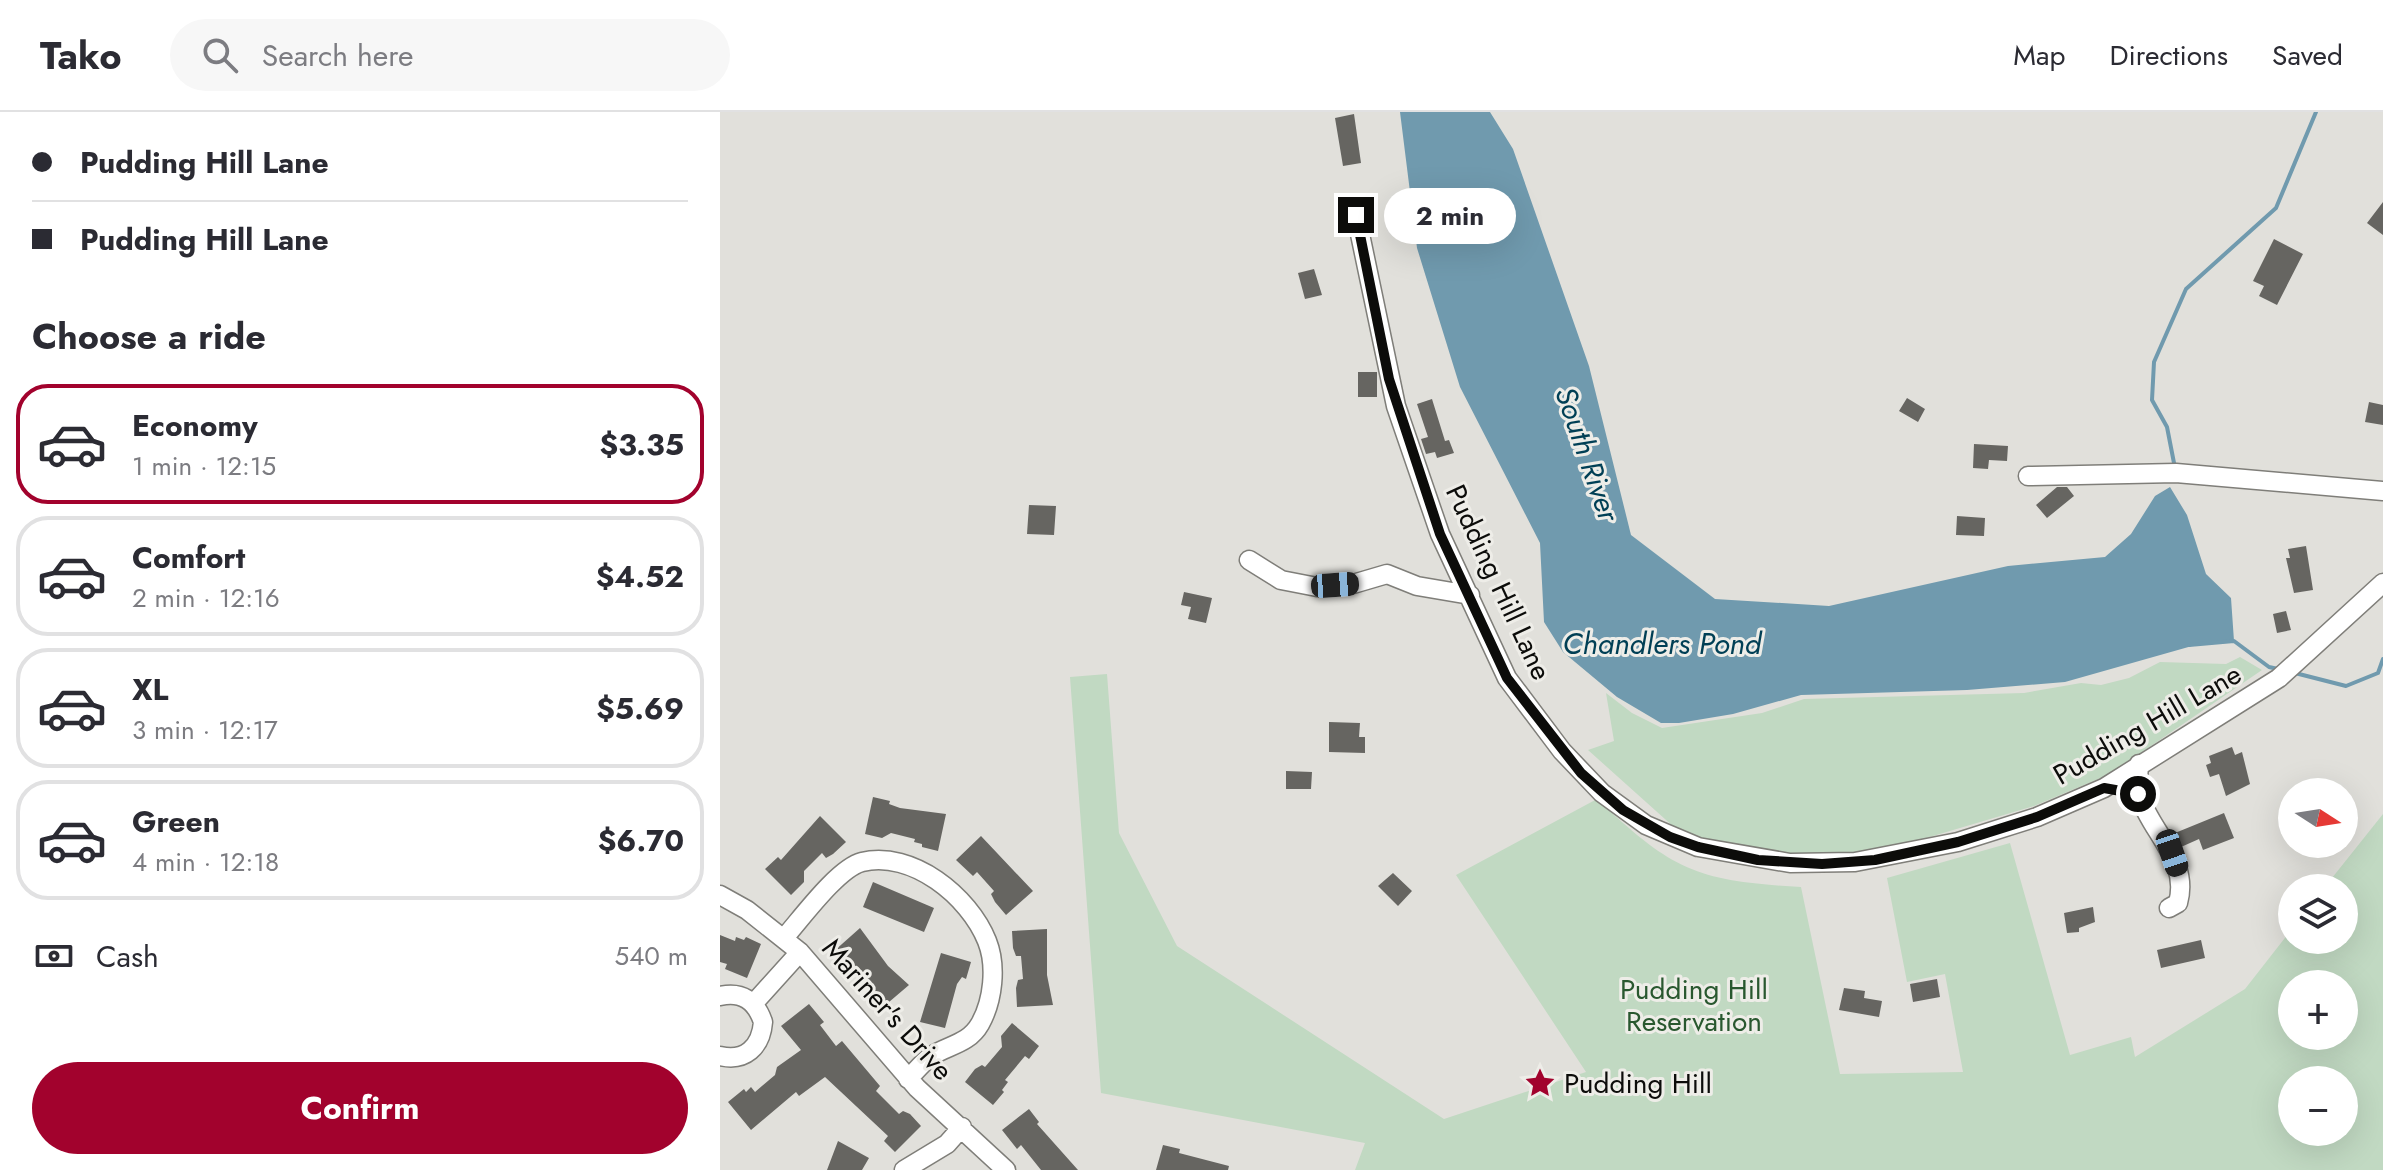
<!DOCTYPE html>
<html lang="en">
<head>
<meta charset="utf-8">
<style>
	:root { --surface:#fff; --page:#f7f7f7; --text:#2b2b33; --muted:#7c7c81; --line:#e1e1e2; --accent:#a2022d }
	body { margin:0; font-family:Jost,sans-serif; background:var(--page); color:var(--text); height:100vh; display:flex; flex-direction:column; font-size:30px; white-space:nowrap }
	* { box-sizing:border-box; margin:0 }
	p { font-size:26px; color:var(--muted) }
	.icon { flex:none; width:44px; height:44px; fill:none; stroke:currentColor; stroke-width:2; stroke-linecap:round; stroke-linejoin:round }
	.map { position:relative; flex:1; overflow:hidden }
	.side { display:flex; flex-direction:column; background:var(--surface); width:720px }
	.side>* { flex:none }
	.banner { display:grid; align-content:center; height:176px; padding:0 32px; background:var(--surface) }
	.needle { width:52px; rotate:102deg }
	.buttons { position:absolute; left:1558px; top:666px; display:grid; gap:16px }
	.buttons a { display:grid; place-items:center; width:80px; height:80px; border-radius:50%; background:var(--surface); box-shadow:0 8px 32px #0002; font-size:40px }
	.end { position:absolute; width:36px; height:36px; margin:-18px; border:10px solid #0c0c0a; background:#fff; box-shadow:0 0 0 4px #fff }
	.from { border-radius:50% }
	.bubble { position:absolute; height:56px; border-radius:28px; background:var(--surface); box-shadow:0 8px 32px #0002; font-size:26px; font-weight:700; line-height:56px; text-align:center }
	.car { position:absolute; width:24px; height:48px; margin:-24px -12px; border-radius:10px; box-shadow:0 0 6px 2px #0007; background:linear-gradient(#222 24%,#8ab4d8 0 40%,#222 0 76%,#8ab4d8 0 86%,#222 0) }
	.banner b { display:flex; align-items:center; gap:28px; height:76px; font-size:30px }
	.banner b+b { border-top:2px solid var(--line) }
	.banner i { width:20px; height:20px; background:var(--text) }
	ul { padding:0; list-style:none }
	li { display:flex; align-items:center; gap:24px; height:120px; margin:0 16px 12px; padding:0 16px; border:4px solid var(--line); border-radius:32px }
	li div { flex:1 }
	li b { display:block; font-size:30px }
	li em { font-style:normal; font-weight:700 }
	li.current { border-color:var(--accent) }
	li>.icon { width:72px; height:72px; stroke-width:1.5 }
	h2 { padding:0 32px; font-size:36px; line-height:96px }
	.pay { display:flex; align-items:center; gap:20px; height:88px; padding:0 32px; font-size:30px }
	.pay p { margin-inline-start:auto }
	.button { display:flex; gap:16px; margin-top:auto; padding:16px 32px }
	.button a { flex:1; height:92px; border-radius:48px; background:var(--accent); color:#fff; font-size:32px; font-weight:700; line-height:92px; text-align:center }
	header { display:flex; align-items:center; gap:48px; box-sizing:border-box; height:112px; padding:0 40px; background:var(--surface); border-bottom:2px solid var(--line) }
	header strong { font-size:38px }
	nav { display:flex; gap:44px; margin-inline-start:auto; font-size:28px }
	.search { width:560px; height:72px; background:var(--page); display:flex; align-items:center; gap:20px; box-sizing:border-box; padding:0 28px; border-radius:44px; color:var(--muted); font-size:30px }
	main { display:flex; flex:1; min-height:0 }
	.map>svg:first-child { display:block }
	.green { fill:#c1d9c2; fill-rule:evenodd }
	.water { fill:#709aae }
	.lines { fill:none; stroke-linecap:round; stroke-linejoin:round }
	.stream { stroke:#709aae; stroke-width:4 }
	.building { fill:#666561 }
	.minor-casing { stroke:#7f7e79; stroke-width:21 }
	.minor { stroke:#fff; stroke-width:18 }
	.route { stroke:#0c0c0a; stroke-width:10 }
	.labels { text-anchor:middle; stroke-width:6; stroke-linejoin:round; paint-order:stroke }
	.street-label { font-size:28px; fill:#0c0c0a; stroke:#eeede8 }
	.park-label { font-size:28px; fill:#29582f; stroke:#eeede8 }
	.poi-label { font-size:28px; fill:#0c0c0a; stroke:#eeede8; text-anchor:start }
	.water-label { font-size:30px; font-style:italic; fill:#003f55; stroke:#eeede8 }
</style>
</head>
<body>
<header>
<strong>Tako</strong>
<div class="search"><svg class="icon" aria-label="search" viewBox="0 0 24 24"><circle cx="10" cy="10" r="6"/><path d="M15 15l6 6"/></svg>Search here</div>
<nav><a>Map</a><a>Directions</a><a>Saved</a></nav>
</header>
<main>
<section class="side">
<div class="banner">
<b><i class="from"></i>Pudding Hill Lane</b>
<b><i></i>Pudding Hill Lane</b>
</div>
<h2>Choose a ride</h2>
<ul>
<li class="current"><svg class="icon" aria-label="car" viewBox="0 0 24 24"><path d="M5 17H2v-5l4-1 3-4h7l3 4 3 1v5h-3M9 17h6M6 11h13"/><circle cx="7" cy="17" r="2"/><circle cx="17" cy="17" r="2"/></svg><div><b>Economy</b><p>1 min · 12:15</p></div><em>$3.35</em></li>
<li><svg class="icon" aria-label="car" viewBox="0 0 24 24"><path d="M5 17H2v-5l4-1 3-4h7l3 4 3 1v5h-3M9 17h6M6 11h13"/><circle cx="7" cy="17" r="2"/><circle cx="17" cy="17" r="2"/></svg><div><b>Comfort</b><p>2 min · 12:16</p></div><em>$4.52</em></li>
<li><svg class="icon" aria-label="car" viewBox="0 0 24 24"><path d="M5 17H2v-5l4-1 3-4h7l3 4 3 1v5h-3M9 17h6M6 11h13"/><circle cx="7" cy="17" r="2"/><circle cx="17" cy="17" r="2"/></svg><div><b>XL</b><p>3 min · 12:17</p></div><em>$5.69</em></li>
<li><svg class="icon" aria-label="car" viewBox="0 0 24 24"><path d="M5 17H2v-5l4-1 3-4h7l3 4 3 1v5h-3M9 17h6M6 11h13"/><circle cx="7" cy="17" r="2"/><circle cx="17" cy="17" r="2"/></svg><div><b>Green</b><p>4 min · 12:18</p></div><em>$6.70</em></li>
</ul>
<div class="pay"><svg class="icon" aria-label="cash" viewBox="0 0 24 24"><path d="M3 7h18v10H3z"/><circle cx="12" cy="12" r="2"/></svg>Cash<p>540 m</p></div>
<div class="button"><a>Confirm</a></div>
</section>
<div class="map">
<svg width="1663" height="1058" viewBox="0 0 1663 1058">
	<rect width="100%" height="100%" fill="#e1e0db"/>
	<path class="green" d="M1520,545l22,13 -152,104 -76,32 -165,49 -61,7 -123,-25 -97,-87 26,-9 -8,-48 26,20 30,15 100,-15 42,-14 220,-6 57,-10 20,2 28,-7 31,-16 66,2z
		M387,562l12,159 58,113 267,173 142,-47 -130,-197 141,-76c76,72 100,82 204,88l39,187 123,-2 -18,-98 -38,8 -20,-104 123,-35 60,212 61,-18 4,20 110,-68 47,-60v11h52v-52h-20l59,-74v356h-1028l10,-27 -264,-50 -31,-416zM1572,872h52v52h-52zM1572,968h52v52h-52z"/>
	<path class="water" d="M680,0h90l23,37 76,217 42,169 84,64 114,7 179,-40 97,-9 26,-23 24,-38 15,-9 17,28 19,59 25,24 3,43 -42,5 -127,36 -98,8 -166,5 -68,19 -54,9h-18l-44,-26 -54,-45 -19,-30 -4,-79 -80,-156 -43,-139z"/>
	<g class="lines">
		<path class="stream" d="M1454,351l-7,-36 -15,-27 2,-38 32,-73 90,-81 40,-96
			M1469,533l45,-4 35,26 9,2
			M1575,561l51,13 32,-13 5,-14"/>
	</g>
	<path class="building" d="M634,2l7,49 -18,3 -8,-48z
		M1663,90v33l-16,-12z
		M1554,127l29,15 -26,51 -18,-9 5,-10 -11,-5z
		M594,157l8,26 -17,4 -7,-26z
		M638,260h19v25h-19z
		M1187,286l18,11 -7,13 -19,-11z
		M712,287l13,42 4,-1 5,13 -17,5 -2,-6 -9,2 -5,-15 7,-2 -11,-33z
		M1649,290l14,3v20l-18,-3z
		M1254,332l34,2 -1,15 -18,-1 -1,9 -15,-1z
		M1337,375h10l7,9 -27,22 -11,-13z
		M309,393l27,1 -2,29 -27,-1z
		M1237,404l28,2 -1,18 -28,-1z
		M1586,434l7,44 -19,3 -8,-35h4l-2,-9z
		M464,480l28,6 -6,25 -18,-4 3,-12 -10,-2z
		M1566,499l5,19 -14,3 -4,-19z
		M609,610l31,1 -1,14h6v16l-36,-1z
		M1512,635l3,8 7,-3 8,32 -24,12 -7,-22 -9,3 -4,-12 5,-2 -2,-7z
		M566,659l26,1 -1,17h-25z
		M153,685l17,4 -1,3 11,4 46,6 -8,37 -16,-4v-3l-8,-2 1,-3 -24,-6 -9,5 -17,-4z
		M1504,701l10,25 -31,12 -4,-11 -18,8 -6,-14z
		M100,704l26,26 -13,12 -7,4 -4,-5 -18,18v11l-13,13 -26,-26 13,-12 3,3z
		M261,724l52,55 -27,24 -11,-13 -4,-8 3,-3 -17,-19 -4,4 -17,-16z
		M673,761l19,18 -14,15 -20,-20z
		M153,770l61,26 -10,24 -61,-25z
		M1373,795l2,15 -16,6v4l-12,1 -3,-20z
		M140,816l28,38 21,19 -27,23 -11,-13 3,-2 -6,-6 4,-4 -14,-16 -15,-3 -10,-12z
		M327,817v46l6,30 -36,2 -1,-19 2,-8 5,-1 -2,-23h-5l-3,-8 -1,-17z
		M0,823l15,6 1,-4 8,3 2,-3 15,7 -14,34 -22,-9 2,-5 -7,-2z
		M1481,828l4,18 -44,10 -4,-18z
		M221,841l30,9 -5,17 -4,-2 -5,7 -12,44 -25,-6z
		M1217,867l3,18 -27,5 -3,-18z
		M1124,876l21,3 -1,7 18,3 -3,16 -40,-7z
		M89,892l15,18 -4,3 16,21 6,-5 38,45 -4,5 23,23 4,-3 7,3 11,12 -26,26 -11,-11 4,-5 -63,-59 -26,19 -3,-4 -45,38 -23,-28 16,-13 2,3 5,-5 4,5 20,-17 2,-8 24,-17 -20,-24z
		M292,911l27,23 -10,13 -4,-3 -20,24 3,2 -6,8 2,2 -11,13 -28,-23 10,-13 7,-4 3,2 17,-20 -1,-11z
		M309,997l10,13 -2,2 41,46h-37l-20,-25 -4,4 -15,-19z
		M118,1029l31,17 -7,12h-35z
		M443,1033l17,4 -1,4 50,13 -1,4h-72z"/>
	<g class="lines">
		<g class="minor-casing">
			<path id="minor" d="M636,103l40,191 44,128 67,144 55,73 40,42 44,32 52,22 92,16 65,-1 103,-20 79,-25 67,-29 175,-110 104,-95
				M1308,364l148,-3 207,18
				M529,448l32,20 36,7 36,-3 34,-10 30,12 53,9
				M1419,652c0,9 -3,23 0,31 12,38 51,65 39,108l-9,5
				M0,783l27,15 53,42 117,136 89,82
				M64,826c17,-19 54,-70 78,-76 50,-12 107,34 125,79 10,25 6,60 -7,83 -12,21 -33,21 -50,33 -8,6 -15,15 -22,22
				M0,884c22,-5 36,5 43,26 -2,25 -18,40 -43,34
				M34,891l46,-51
				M184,1058l43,-26 15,-17"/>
		</g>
		<use href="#minor" class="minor"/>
	</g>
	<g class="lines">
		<path class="route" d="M636,103l33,164 51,155 67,144 74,95 42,37 47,27 28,10 60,13 64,4 53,-4 83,-18 79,-25 67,-29 34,6"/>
	</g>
	<defs>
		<g id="sight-bare" transform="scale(2.4)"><path d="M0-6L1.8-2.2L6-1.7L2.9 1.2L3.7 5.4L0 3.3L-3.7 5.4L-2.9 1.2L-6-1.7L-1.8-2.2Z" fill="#a2022d" stroke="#eeede8" stroke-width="2.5" paint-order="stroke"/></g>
	</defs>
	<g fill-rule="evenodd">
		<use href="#sight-bare" x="820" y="971"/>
	</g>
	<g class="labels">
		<g class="street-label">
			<text transform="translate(779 470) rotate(65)" y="10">Pudding Hill Lane</text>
			<text transform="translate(1427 612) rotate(-30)" y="10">Pudding Hill Lane</text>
			<text transform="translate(168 897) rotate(48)" y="10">Mariner's Drive</text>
		</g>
		<g class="park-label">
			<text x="974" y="887">Pudding Hill<tspan x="974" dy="32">Reservation</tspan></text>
		</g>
		<g class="poi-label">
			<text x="844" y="981">Pudding Hill</text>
		</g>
		<g class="water-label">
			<text transform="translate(867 342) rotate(71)" y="10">South River</text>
			<text x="942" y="542">Chandlers Pond</text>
		</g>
	</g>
</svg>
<div class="buttons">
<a><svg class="needle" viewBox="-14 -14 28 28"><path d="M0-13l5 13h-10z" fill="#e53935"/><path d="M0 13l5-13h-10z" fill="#7c7c81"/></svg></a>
<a><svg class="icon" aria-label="layers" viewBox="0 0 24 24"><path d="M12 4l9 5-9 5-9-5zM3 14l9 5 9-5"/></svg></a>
<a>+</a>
<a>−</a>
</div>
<i class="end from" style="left:1418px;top:682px"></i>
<i class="end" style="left:636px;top:103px"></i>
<div class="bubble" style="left:664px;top:76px;width:132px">2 min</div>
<i class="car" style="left:615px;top:473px;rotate:86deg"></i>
<i class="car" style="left:1452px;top:741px;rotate:161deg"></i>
</div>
</main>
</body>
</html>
